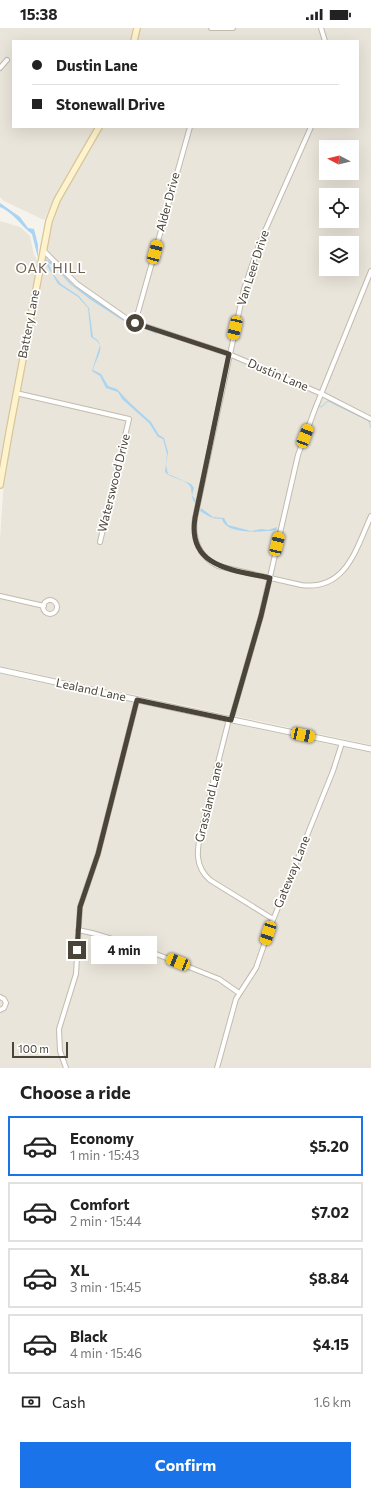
<!DOCTYPE html>
<html lang="en">
<head>
<meta charset="utf-8">
<style>
	:root { --surface:#fff; --page:#f2f2f2; --text:#222; --muted:#767676; --line:#e0e0e0; --accent:#1a73e8 }
	body { margin:0; font-family:Commissioner,sans-serif; background:var(--page); color:var(--text); height:100vh; display:flex; flex-direction:column; font-size:15px; white-space:nowrap }
	* { box-sizing:border-box; margin:0 }
	p { font-size:13px; color:var(--muted) }
	.icon { flex:none; width:22px; height:22px; fill:none; stroke:currentColor; stroke-width:2; stroke-linecap:round; stroke-linejoin:round }
	.map { position:relative; height:1040px; overflow:hidden }
	.panel { display:flex; flex-direction:column; background:var(--surface); flex:1 }
	.panel>* { flex:none }
	.hud { position:absolute; left:12px; top:12px; width:347px; height:88px; border-radius:0px; box-shadow:0 4px 16px #0002; display:grid; align-content:center; height:88px; padding:0 20px; background:var(--surface) }
	.needle { width:26px; rotate:277deg }
	.buttons { position:absolute; left:319px; top:112px; display:grid; gap:8px }
	.buttons a { display:grid; place-items:center; width:40px; height:40px; border-radius:0px; background:var(--surface); box-shadow:0 4px 16px #0002; font-size:20px }
	.scale { position:absolute; left:12px; bottom:10px; width:56px; box-sizing:border-box; padding-left:4px; border:2px solid #4b4439; border-top:0; font-size:11px; line-height:14px; white-space:nowrap; color:#4b4439; -webkit-text-stroke:3px #fff; paint-order:stroke }
	.end { position:absolute; width:18px; height:18px; margin:-9px; border:5px solid #4b4439; background:#fff; box-shadow:0 0 0 2px #fff }
	.from { border-radius:50% }
	.bubble { position:absolute; height:28px; border-radius:0px; background:var(--surface); box-shadow:0 4px 16px #0002; font-size:13px; font-weight:700; line-height:28px; text-align:center }
	.car { position:absolute; width:12px; height:24px; margin:-12px -6px; border-radius:5px; box-shadow:0 0 3px 1px #0007; background:linear-gradient(#f5c518 24%,#345 0 40%,#f5c518 0 76%,#345 0 86%,#f5c518 0) }
	.hud b { display:flex; align-items:center; gap:14px; height:38px; font-size:15px }
	.hud b+b { border-top:1px solid var(--line) }
	.hud i { width:10px; height:10px; background:var(--text) }
	ul { padding:0; list-style:none }
	li { display:flex; align-items:center; gap:12px; height:60px; margin:0 8px 6px; padding:0 12px; border:2px solid var(--line); border-radius:0px }
	li div { flex:1 }
	li b { display:block; font-size:15px }
	li em { font-style:normal; font-weight:700 }
	li.active { border-color:var(--accent) }
	li>.icon { width:36px; height:36px; stroke-width:1.5 }
	h2 { padding:0 20px; font-size:18px; line-height:48px }
	.pay { display:flex; align-items:center; gap:10px; height:44px; padding:0 20px; font-size:15px }
	.pay p { margin-inline-start:auto }
	.button { display:flex; gap:8px; margin-top:auto; padding:8px 20px }
	.button a { flex:1; height:46px; border-radius:0px; background:var(--accent); color:#fff; font-size:16px; font-weight:700; line-height:46px; text-align:center }
	.status { display:flex; justify-content:space-between; align-items:center; height:28px; padding:0 20px; background:var(--surface); direction:ltr }
	.status svg { height:11px; fill:currentColor }
	.map>svg:first-child { display:block }
	.residential { fill:#eae5da; fill-rule:evenodd }
	.water { fill:#a9d4f2 }
	.lines { fill:none; stroke-linecap:round; stroke-linejoin:round }
	.stream { stroke:#a9d4f2; stroke-width:1 }
	.minor-casing { stroke:#c2bbae; stroke-width:6 }
	.tertiary-casing { stroke:#c2bbae; stroke-width:7 }
	.secondary-casing { stroke:#d6c79b; stroke-width:8 }
	.minor { stroke:#fff; stroke-width:4 }
	.tertiary { stroke:#fff; stroke-width:5 }
	.secondary { stroke:#fff3cd; stroke-width:5.5 }
	.route { stroke:#4b4439; stroke-width:5 }
	.labels { text-anchor:middle; stroke-width:3.5; stroke-linejoin:round; paint-order:stroke }
	.street-label { font-size:12px; fill:#4b4439; stroke:#fff }
	.quarter-label { font-size:14px; letter-spacing:1px; fill:#6e6250; stroke:#fff }
</style>
</head>
<body>
<div class="status"><b>15:38</b><svg viewBox="0 0 49 12"><path d="M0 12V9h3v3zM5 12V6h3v6zM10 12V3h3v9zM15 12V0h3v12zM26 1h20v11H26zM47 4h2v5h-2z"/></svg></div>
<div class="map">
<svg width="371" height="1040" viewBox="0 0 371 1040">
	<rect width="100%" height="100%" fill="#f6f3ec"/>
	<path class="residential" d="M0,0h133l-3,13h-117v86h83l-37,62 -15,31 -40,-19 -4,-4z
		M139,0h232v717l-371,-79v-126l4,-62 31,-166 15,-86 8,-22 44,-77h256v-86h-222zM326,119h26v26h-26zM326,167h26v26h-26zM326,215h26v26h-26z
		M0,193l20,6 10,9 4,19 4,6 -38,208z
		M0,646l224,48 147,31v315h-371z"/>
	<path class="water" d="M0,175l20,14 8,11 6,1 4,16v13l-6,-24c-11,-8 -18,-21 -32,-27z
		M44,230l8,5 21,22 55,37 30,10 -1,2 -35,-14 -31,-20 -21,-16 -17,-19 -5,-2 6,12 7,9 18,12 10,12 4,29c15,8 3,21 0,33l8,4 7,12 9,3 12,13 22,20 8,13 5,3 4,14 -2,13 2,9 23,10 3,4 -2,7 4,6 -1,2c-5,-6 -2,-15 -6,-18 -6,-7 -18,-6 -24,-13l2,-18 -4,-15 -5,-2 -9,-14 -27,-24 -4,-7 -12,-4 -6,-12 -8,-5 8,-26 -3,-4 -6,-4 -3,-29 -10,-11 -20,-13 -10,-17 -4,-4z
		M201,480l12,9 11,1 4,7 23,6 10,-2 7,1 9,-3 -1,3c-10,2 -44,4 -51,-6 -2,-1 -2,-3 -3,-5 -10,0 -14,-3 -22,-8z"/>
	<g class="lines">
		<path class="stream" d="M162,306l1,1
			M319,378l2,1 7,-6 41,20 2,7"/>
		<g class="minor-casing">
			<path id="minor" d="M211,0h22
				M321,0l4,13
				M0,40l7,-8
				M311,99l-51,115 -16,47 -49,229c-3,20 4,39 23,48l83,19c45,6 55,-36 70,-69
				M43,222l34,34 53,37 99,33 93,40 49,25
				M135,295l55,-196
				M16,365l113,26 -29,123
				M0,568l44,10
				M43 579a7 7 0 1 1 14 0a7 7 0 1 1-14 0Z
				M229,691l-28,112c-4,18 -7,35 9,49l63,39
				M231,692l30,-104 37,-161 17,-46 56,-138
				M78,902l14,3 37,11 35,13 55,22 20,14
				M0,969l4,2 2,4 -2,5 -4,2
				M66,1040l-6,-17 -1,-22 17,-55 4,-67 18,-53 39,-154
				M217,1040l19,-69 20,-31 15,-43 62,-154 9,-28"/>
		</g>
		<g class="tertiary-casing">
			<path id="tertiary" d="M0,642l180,39 191,40"/>
		</g>
		<g class="secondary-casing">
			<path id="secondary" d="M134,13l3,-13
				M0,457l9,-52 40,-212 8,-21 42,-73"/>
		</g>
		<use href="#minor" class="minor"/>
		<use href="#tertiary" class="tertiary"/>
		<use href="#secondary" class="secondary"/>
	</g>
	<g class="lines">
		<path class="route" d="M77,922l3,-43 18,-53 39,-154 94,20 30,-104 9,-38c-36,-8 -83,-10 -75,-60l34,-164 -94,-31"/>
	</g>
	<g class="labels">
		<g class="street-label">
			<text transform="translate(168 174) rotate(-75)" y="4">Alder Drive</text>
			<text transform="translate(253 240) rotate(-72)" y="4">Van Leer Drive</text>
			<text transform="translate(29 296) rotate(-79)" y="4">Battery Lane</text>
			<text transform="translate(278 347) rotate(23)" y="4">Dustin Lane</text>
			<text transform="translate(114 455) rotate(-76)" y="4">Waterswood Drive</text>
			<text transform="translate(91 662) rotate(12)" y="4">Lealand Lane</text>
			<text transform="translate(209 774) rotate(-76)" y="4">Grassland Lane</text>
			<text transform="translate(292 844) rotate(-68)" y="4">Gateway Lane</text>
		</g>
		<g class="quarter-label">
			<text x="51" y="245">OAK HILL</text>
		</g>
	</g>
</svg>
<div class="buttons">
<a><svg class="needle" viewBox="-14 -14 28 28"><path d="M0-13l5 13h-10z" fill="#e53935"/><path d="M0 13l5-13h-10z" fill="#767676"/></svg></a>
<a><svg class="icon" aria-label="locate" viewBox="0 0 24 24"><circle cx="12" cy="12" r="6"/><path d="M12 2v4M12 18v4M2 12h4M18 12h4"/></svg></a>
<a><svg class="icon" aria-label="layers" viewBox="0 0 24 24"><path d="M12 4l9 5-9 5-9-5zM3 14l9 5 9-5"/></svg></a>
</div>
<div class="scale">100 m</div>
<i class="end from" style="left:135px;top:295px"></i>
<i class="end" style="left:77px;top:922px"></i>
<div class="bubble" style="left:91px;top:908px;width:66px">4 min</div>
<i class="car" style="left:155px;top:224px;rotate:15deg"></i>
<i class="car" style="left:235px;top:300px;rotate:193deg"></i>
<i class="car" style="left:305px;top:408px;rotate:21deg"></i>
<i class="car" style="left:277px;top:516px;rotate:13deg"></i>
<i class="car" style="left:303px;top:707px;rotate:102deg"></i>
<i class="car" style="left:268px;top:905px;rotate:198deg"></i>
<i class="car" style="left:178px;top:934px;rotate:292deg"></i>
<div class="hud">
<b><i class="from"></i>Dustin Lane</b>
<b><i></i>Stonewall Drive</b>
</div>
</div>
<section class="panel">
<h2>Choose a ride</h2>
<ul>
<li class="active"><svg class="icon" aria-label="car" viewBox="0 0 24 24"><path d="M5 17H2v-5l4-1 3-4h7l3 4 3 1v5h-3M9 17h6M6 11h13"/><circle cx="7" cy="17" r="2"/><circle cx="17" cy="17" r="2"/></svg><div><b>Economy</b><p>1 min · 15:43</p></div><em>$5.20</em></li>
<li><svg class="icon" aria-label="car" viewBox="0 0 24 24"><path d="M5 17H2v-5l4-1 3-4h7l3 4 3 1v5h-3M9 17h6M6 11h13"/><circle cx="7" cy="17" r="2"/><circle cx="17" cy="17" r="2"/></svg><div><b>Comfort</b><p>2 min · 15:44</p></div><em>$7.02</em></li>
<li><svg class="icon" aria-label="car" viewBox="0 0 24 24"><path d="M5 17H2v-5l4-1 3-4h7l3 4 3 1v5h-3M9 17h6M6 11h13"/><circle cx="7" cy="17" r="2"/><circle cx="17" cy="17" r="2"/></svg><div><b>XL</b><p>3 min · 15:45</p></div><em>$8.84</em></li>
<li><svg class="icon" aria-label="car" viewBox="0 0 24 24"><path d="M5 17H2v-5l4-1 3-4h7l3 4 3 1v5h-3M9 17h6M6 11h13"/><circle cx="7" cy="17" r="2"/><circle cx="17" cy="17" r="2"/></svg><div><b>Black</b><p>4 min · 15:46</p></div><em>$4.15</em></li>
</ul>
<div class="pay"><svg class="icon" aria-label="cash" viewBox="0 0 24 24"><path d="M3 7h18v10H3z"/><circle cx="12" cy="12" r="2"/></svg>Cash<p>1.6 km</p></div>
<div class="button"><a>Confirm</a></div>
</section>
</body>
</html>
